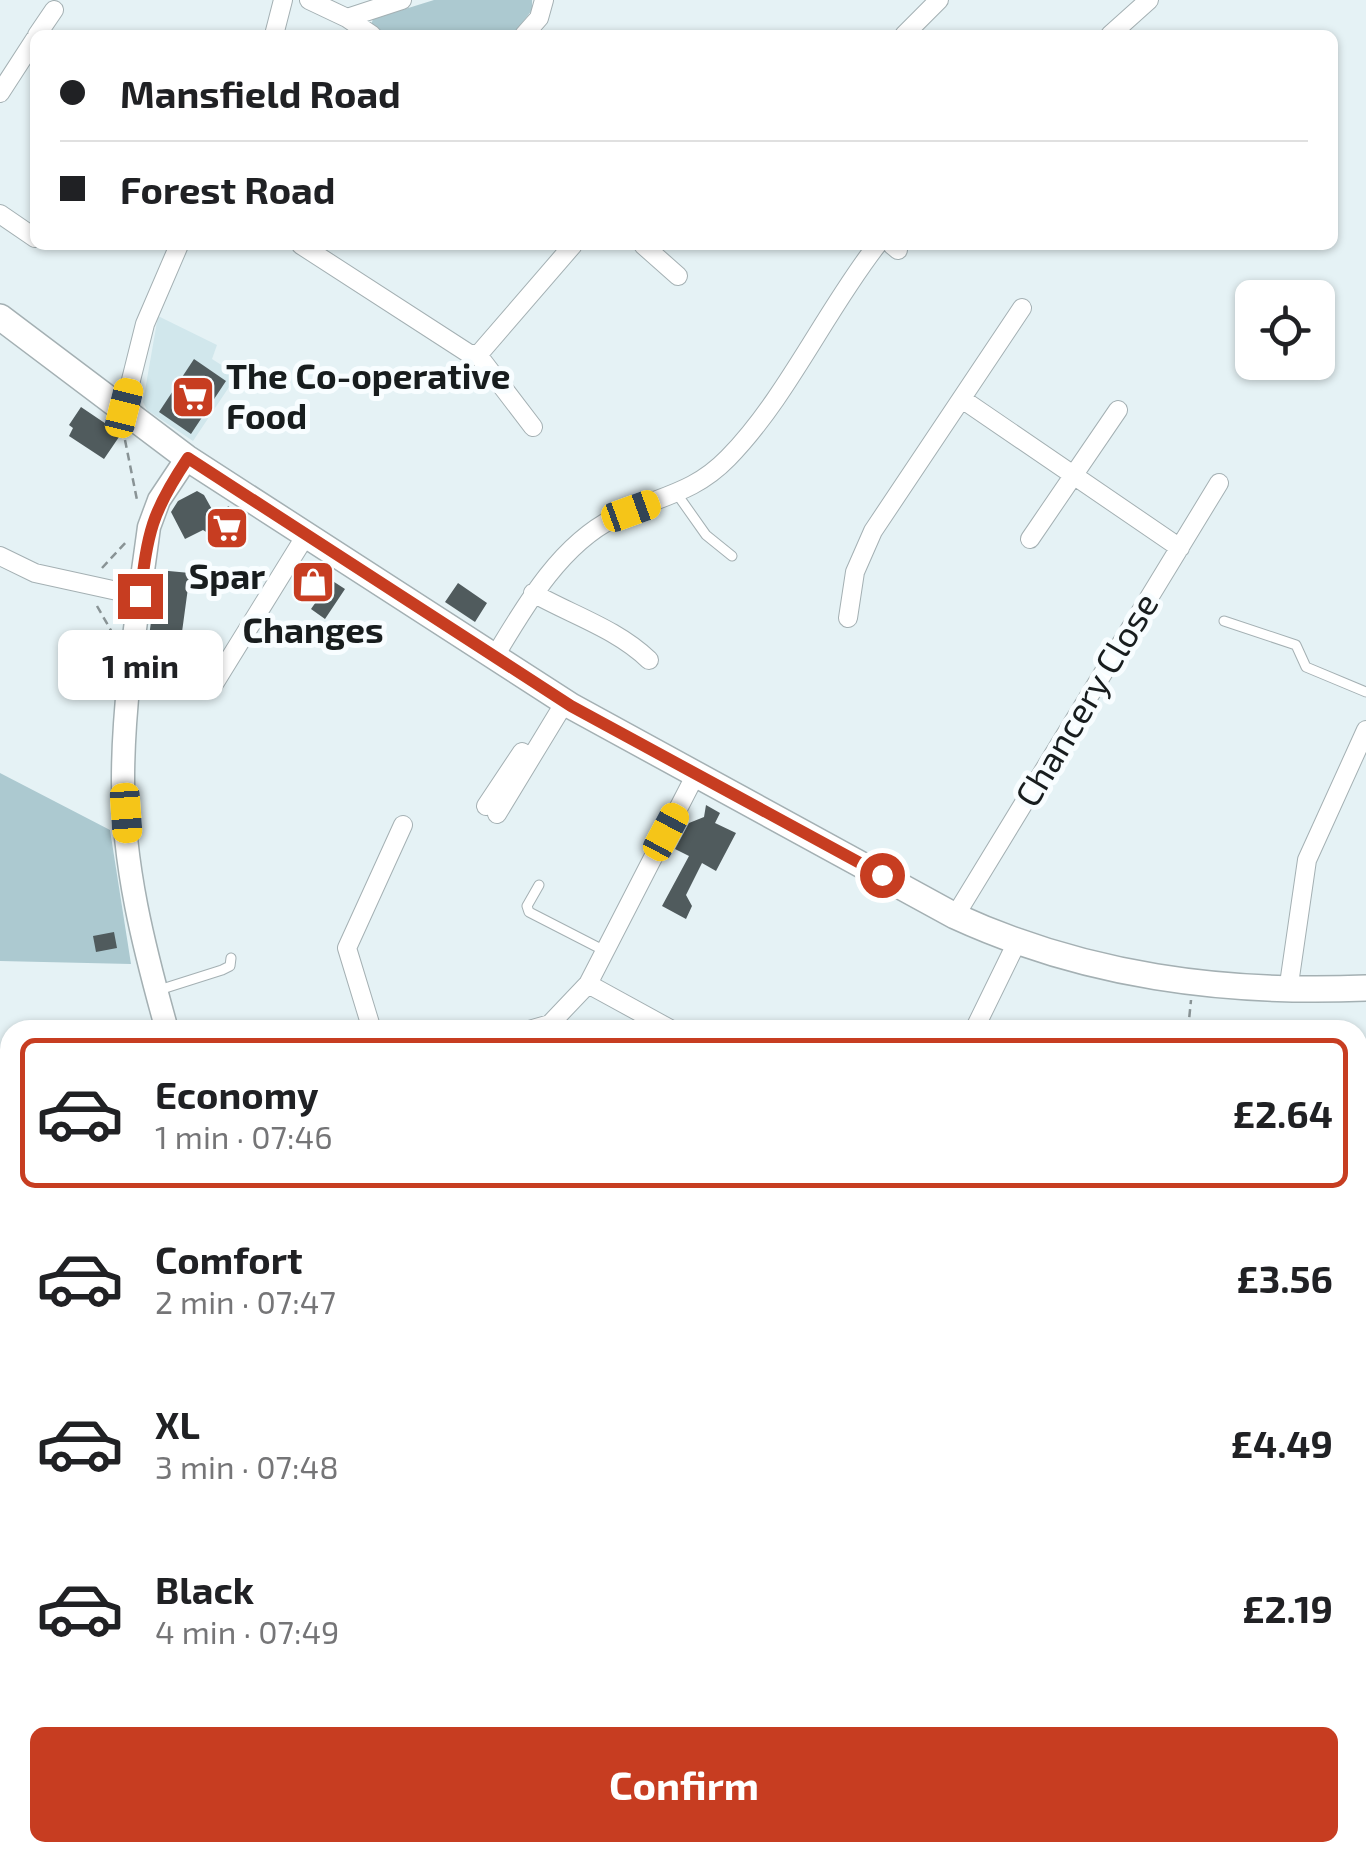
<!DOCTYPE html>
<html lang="en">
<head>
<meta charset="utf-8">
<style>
	:root { --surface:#fff; --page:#f6f6f6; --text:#202124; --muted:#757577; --line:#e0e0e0; --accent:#c73d21 }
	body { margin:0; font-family:"Exo 2",sans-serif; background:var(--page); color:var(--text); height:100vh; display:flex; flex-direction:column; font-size:38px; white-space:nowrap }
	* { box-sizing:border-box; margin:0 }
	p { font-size:32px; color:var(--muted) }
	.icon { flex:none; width:55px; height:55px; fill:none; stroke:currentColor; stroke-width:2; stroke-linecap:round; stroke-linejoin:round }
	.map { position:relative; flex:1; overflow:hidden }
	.details { position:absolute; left:0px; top:1020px; width:1368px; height:842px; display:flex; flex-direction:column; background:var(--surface); border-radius:30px 30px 0 0; box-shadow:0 2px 8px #0004 }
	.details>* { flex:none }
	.top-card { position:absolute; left:30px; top:30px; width:1308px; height:220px; border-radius:15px; box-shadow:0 2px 8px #0004; display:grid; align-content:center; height:220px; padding:0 30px; background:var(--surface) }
	.tools { position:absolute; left:1235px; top:280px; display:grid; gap:20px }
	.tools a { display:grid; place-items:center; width:100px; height:100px; border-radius:15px; background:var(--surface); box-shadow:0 2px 8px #0004; font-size:50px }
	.end { position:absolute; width:45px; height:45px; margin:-22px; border:12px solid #c73d21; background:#fff; box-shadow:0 0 0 5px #fff }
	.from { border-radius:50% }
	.bubble { position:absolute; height:70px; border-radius:15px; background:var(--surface); box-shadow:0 2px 8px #0004; font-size:32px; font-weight:700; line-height:70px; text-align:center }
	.car { position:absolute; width:30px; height:60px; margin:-30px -15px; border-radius:12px; box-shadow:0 0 8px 2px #0007; background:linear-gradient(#f5c518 24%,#345 0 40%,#f5c518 0 76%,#345 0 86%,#f5c518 0) }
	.top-card b { display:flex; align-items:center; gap:35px; height:95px; font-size:38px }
	.top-card b+b { border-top:2px solid var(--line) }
	.top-card i { width:25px; height:25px; background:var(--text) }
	ul { padding:18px 0 0; list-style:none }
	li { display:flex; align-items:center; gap:30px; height:150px; margin:0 20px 15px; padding:0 10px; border:5px solid transparent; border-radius:15px }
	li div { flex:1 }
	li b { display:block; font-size:38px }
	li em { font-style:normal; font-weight:700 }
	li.on { border-color:var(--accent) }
	li>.icon { width:90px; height:90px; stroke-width:1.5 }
	.cta { display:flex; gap:20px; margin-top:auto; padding:20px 30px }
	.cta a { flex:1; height:115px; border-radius:15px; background:var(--accent); color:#fff; font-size:40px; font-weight:700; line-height:115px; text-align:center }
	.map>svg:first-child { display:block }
	.built { fill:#d1e7ec }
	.green { fill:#acc9d0 }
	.building { fill:#505b5d }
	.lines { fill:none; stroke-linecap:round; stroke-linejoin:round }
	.service-casing { stroke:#a4b0b3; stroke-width:11 }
	.minor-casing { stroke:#a4b0b3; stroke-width:20 }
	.tertiary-casing { stroke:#a4b0b3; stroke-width:25 }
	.secondary-casing { stroke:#a4b0b3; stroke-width:28 }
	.path { stroke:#899395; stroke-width:2.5; stroke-dasharray:8 5; stroke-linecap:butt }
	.service { stroke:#fff; stroke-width:9 }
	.minor { stroke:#fff; stroke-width:18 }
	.tertiary { stroke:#fff; stroke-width:22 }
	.secondary { stroke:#fff; stroke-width:25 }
	.route { stroke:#c73d21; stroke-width:12 }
	.labels { text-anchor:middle; stroke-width:10; stroke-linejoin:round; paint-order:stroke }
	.poi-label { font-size:35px; font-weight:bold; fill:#181d1e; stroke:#f8fdff }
	.street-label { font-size:35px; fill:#181d1e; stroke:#f8fdff }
</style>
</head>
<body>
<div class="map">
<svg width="1366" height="1862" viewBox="0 0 1366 1862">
	<rect width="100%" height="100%" fill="#e5f2f5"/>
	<path class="built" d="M158,316l59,29 -5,14 25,16 -44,66 -46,-31 -4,-8z"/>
	<path class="green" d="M434,0h98v10l-19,25h-126l-16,-10 2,-6z
		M0,773l110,57 21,134 -131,-3z"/>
	<path class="building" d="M194,359l32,22 -35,53 -32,-22z
		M81,407l40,27 -17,25 -35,-23 4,-8 -4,-3z
		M197,491l7,4 15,27 9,-16 19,12 -17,26 3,5 -30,-19 -18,9 -14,-27 7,-11z
		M308,565l37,24 -20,30 -14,-10 7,-10 -23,-15z
		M158,570l32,3 -8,59 -20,-2 -2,15 -12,-1z
		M458,583l29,20 -12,19 -30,-20z
		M706,805l14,8 -5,10 21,10 -20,38 -14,-8 -16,32 6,11 -6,13 -24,-13 27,-50 -14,-7 14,-26 15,-6z
		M114,932l3,16 -21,4 -3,-16z"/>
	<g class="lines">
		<g class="service-casing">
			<path id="service" d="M677,494l29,41 26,21
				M1224,621l72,24 10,22 60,25
				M539,885l-12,21 2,6 76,39
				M159,990l63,-20 8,-4 1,-8
				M1358,1226l8,8"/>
		</g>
		<g class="minor-casing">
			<path id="minor" d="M309,0l38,18
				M37,35l17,-25
				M274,35l9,-35
				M372,35l-25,-17 55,-18
				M524,35l15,-17 5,-18
				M904,35l35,-35
				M1110,35l39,-35
				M0,93l35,-54
				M0,214l35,24
				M301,245l167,108 10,2 95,-110
				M643,245l35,31
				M892,245l6,5
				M478,355l55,72
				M962,399l218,149
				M124,408l21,-84 34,-79
				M1030,539l88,-129
				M0,556l35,17 105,23
				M533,593c39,22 84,36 116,67
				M848,618l7,-46 18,-41 149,-223
				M495,656c30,-50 65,-111 119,-138 43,-22 78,-23 114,-60 58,-59 98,-148 149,-213
				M131,678l83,6 92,-149
				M486,806l36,-54
				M497,814l68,-112
				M955,916l264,-433
				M588,984l84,46
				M1288,991l19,-131 59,-130
				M372,1030l-25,-82 56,-123
				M529,1030l21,-6 38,-40 109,-212
				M974,1030l42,-86
				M0,1174l10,2
				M0,1338l10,3
				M0,1535l10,3
				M1358,1548l8,1
				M0,1680l10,3
				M0,1843l10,3
				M30,1852l29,10
				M578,1852l4,10
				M654,1862l8,-10
				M1338,1862l8,-10"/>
		</g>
		<g class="tertiary-casing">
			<path id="tertiary" d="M167,1030c-23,-82 -44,-164 -44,-250 0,-84 15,-170 26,-253l10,-27 28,-42
				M1358,1300l8,-10
				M398,1852l4,10
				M870,1862l8,-10"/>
		</g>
		<g class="secondary-casing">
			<path id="secondary" d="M0,317l187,141 384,248 384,210c131,60 268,78 411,72"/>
		</g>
		<path class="path" d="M125,440l12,60
			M102,568l25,-27
			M97,606l16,28
			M1188,1030l3,-30"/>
		<use href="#service" class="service"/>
		<use href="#minor" class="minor"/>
		<use href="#tertiary" class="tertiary"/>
		<use href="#secondary" class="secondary"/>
	</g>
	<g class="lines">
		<path class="route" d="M140,596c8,-64 11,-83 48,-138l383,248 311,169"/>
	</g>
	<defs>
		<g id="supermarket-square" transform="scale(2.25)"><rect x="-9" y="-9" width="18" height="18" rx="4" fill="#c73d21" stroke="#f8fdff"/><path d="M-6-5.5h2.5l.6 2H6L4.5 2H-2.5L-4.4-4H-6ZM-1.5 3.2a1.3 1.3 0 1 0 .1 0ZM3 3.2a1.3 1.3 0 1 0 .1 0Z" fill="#fff"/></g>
		<g id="shop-square" transform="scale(2.25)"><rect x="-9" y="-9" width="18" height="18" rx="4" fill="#c73d21" stroke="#f8fdff"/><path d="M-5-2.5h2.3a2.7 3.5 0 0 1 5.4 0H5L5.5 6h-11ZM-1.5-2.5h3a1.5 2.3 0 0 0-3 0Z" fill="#fff"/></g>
	</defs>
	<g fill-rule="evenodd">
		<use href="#supermarket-square" x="193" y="397"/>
		<use href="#supermarket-square" x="227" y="528"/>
		<use href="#shop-square" x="313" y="582"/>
	</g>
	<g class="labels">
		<g class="poi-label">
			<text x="226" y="389" text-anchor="start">The Co-operative<tspan x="226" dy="40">Food</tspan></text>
			<text x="227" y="589">Spar</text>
			<text x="313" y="643">Changes</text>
		</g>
		<g class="street-label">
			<text transform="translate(1087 700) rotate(-59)" y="12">Chancery Close</text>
		</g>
	</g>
</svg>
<div class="tools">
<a><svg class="icon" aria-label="locate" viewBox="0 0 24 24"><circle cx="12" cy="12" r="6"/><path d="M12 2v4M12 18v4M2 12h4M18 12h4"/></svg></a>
</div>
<i class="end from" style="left:882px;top:875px"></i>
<i class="end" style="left:140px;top:596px"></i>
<div class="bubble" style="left:58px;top:630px;width:165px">1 min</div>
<i class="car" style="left:124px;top:408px;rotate:14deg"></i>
<i class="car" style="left:631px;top:511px;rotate:70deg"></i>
<i class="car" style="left:126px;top:813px;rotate:176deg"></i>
<i class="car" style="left:666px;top:832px;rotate:28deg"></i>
<div class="top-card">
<b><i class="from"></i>Mansfield Road</b>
<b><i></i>Forest Road</b>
</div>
<section class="details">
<ul>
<li class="on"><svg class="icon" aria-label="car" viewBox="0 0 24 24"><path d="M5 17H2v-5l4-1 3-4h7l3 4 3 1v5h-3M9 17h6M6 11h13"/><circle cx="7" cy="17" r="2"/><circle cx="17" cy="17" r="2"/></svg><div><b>Economy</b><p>1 min · 07:46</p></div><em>£2.64</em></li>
<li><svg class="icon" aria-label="car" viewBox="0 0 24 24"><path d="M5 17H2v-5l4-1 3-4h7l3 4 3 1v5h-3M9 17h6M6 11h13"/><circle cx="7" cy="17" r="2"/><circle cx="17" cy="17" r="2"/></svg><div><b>Comfort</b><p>2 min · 07:47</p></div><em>£3.56</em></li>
<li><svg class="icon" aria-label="car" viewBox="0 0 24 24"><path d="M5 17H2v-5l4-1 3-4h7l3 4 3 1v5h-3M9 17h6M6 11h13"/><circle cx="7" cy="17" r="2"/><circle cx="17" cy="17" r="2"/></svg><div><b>XL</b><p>3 min · 07:48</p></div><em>£4.49</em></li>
<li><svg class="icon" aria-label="car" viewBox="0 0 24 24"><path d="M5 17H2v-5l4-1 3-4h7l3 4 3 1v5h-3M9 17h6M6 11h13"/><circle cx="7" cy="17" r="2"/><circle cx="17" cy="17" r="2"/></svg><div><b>Black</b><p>4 min · 07:49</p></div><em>£2.19</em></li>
</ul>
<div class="cta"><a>Confirm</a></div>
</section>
</div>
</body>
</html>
